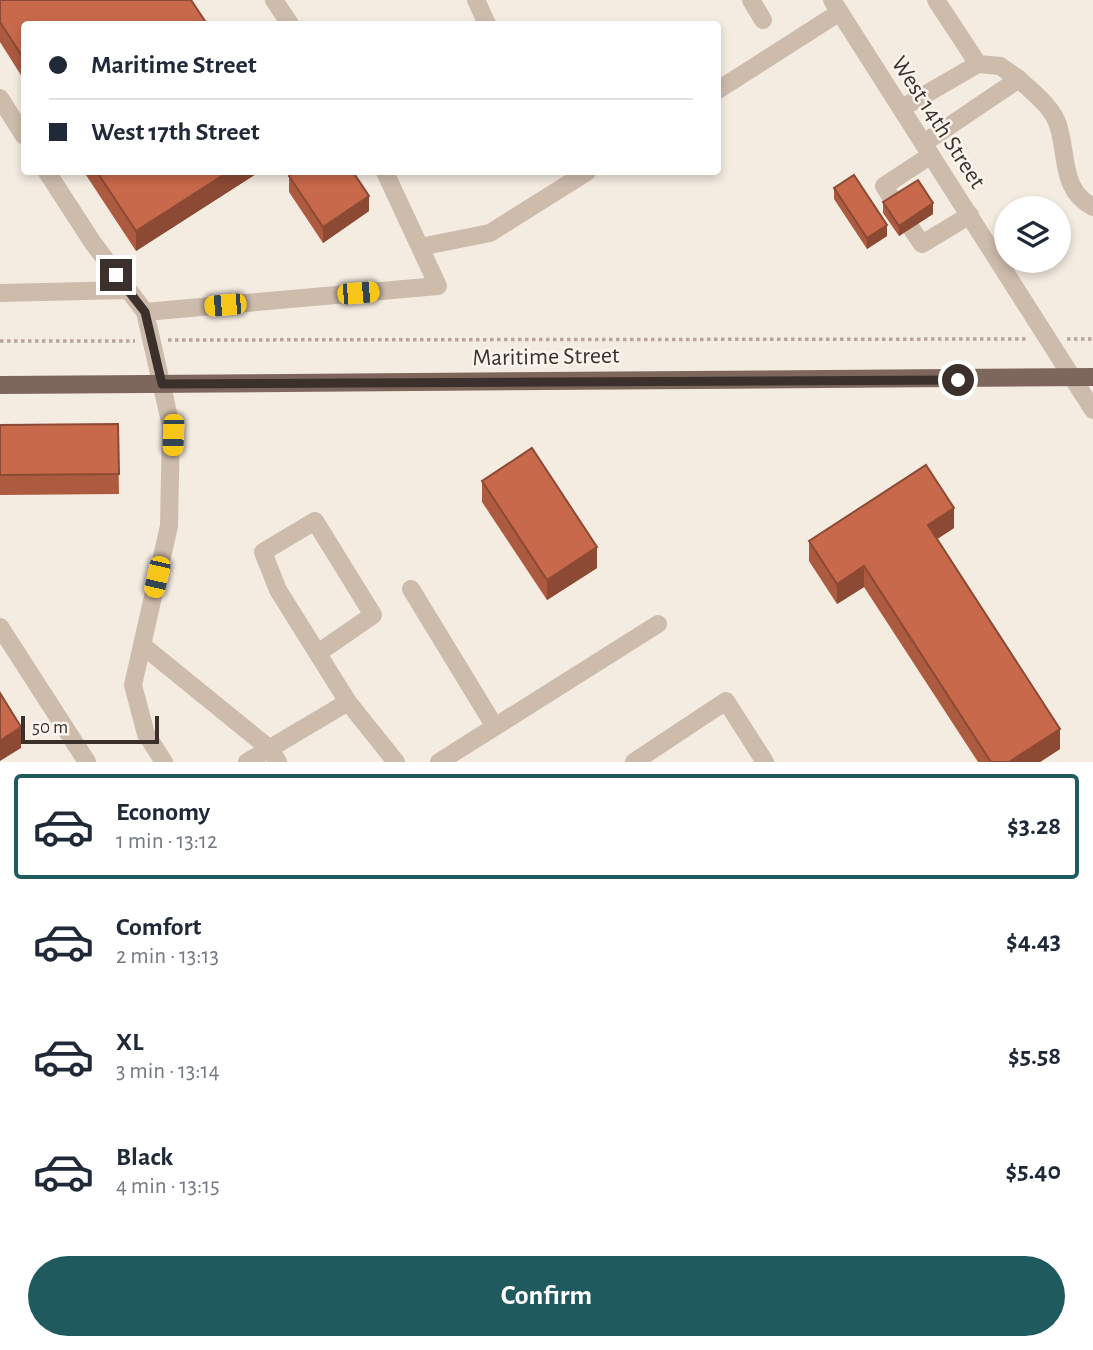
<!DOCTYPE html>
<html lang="en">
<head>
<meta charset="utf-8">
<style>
	:root { --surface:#fff; --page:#f2f2f3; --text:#1f2937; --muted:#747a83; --line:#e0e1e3; --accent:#1f5a5e }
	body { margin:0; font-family:"Alegreya Sans",sans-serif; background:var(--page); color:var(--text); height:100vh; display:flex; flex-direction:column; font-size:26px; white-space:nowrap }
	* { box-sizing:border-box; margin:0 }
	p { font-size:23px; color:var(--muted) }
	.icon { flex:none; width:38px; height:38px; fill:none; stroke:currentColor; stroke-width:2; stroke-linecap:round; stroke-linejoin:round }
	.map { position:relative; height:762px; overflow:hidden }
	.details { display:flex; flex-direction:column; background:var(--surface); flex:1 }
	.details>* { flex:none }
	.banner { position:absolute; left:21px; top:21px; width:700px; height:154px; border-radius:7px; box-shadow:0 4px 10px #0003; display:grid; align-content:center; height:154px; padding:0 28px; background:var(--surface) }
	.controls { position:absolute; left:994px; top:196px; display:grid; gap:14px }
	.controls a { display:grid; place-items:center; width:77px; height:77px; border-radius:50%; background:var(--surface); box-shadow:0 4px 10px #0003; font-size:35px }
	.scale { position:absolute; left:21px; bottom:18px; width:138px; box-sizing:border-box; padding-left:7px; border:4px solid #3b302b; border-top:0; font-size:19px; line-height:24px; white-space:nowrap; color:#3b302b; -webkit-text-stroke:5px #fbf5ee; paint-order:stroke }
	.end { position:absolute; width:32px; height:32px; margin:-16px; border:9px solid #3b302b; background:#fff; box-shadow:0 0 0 4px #fff }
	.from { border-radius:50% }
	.car { position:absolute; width:21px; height:42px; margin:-21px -10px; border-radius:9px; box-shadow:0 0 5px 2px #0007; background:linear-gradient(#f5c518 24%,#345 0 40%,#f5c518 0 76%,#345 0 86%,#f5c518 0) }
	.banner b { display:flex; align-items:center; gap:24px; height:66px; font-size:26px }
	.banner b+b { border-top:2px solid var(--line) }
	.banner i { width:18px; height:18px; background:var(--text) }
	ul { padding:12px 0 0; list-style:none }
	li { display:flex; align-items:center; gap:21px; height:105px; margin:0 14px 10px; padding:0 14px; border:4px solid transparent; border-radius:7px }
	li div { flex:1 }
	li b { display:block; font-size:26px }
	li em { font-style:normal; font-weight:700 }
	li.selected { border-color:var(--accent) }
	li>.icon { width:63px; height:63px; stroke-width:1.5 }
	.action { display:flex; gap:14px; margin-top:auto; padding:14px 28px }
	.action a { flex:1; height:80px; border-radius:42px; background:var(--accent); color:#fff; font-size:28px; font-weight:700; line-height:80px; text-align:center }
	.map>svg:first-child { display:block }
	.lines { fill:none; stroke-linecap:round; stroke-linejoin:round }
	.path { stroke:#b9a596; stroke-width:3.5; stroke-dasharray:3.5 3.5; stroke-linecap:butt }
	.minor { stroke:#cdbbac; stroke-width:18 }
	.major { stroke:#7d675c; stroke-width:18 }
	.wall { fill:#ac5a40 }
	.shaded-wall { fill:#8c4a34 }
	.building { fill:#c8694b; stroke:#8c4a34; stroke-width:2 }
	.route { stroke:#3b302b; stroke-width:9 }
	.labels { text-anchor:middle; stroke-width:5; stroke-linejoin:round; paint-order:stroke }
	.street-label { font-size:24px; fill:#3b302b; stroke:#fbf5ee }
</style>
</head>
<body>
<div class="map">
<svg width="1093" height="762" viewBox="0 0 1093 762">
	<rect width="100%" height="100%" fill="#f4ebe1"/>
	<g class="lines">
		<path class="path" d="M1067,339h26
			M168,340l860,-1
			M0,341h135"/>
		<path class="minor" d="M274,0l16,24
			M476,0l11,24
			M751,0l12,20
			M832,0l261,410
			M936,0l42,64
			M1019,79c13,13 33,27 39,46 10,30 2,65 35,82
			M718,90l122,-78
			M0,98l24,38
			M902,108l76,-44 22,2 19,13 -95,64
			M47,172l46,71 52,69 26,114 -2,100 -36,159 13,49 18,28
			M896,205l-12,-19 47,-31
			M911,228l11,16 48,-29
			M420,247l70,-14 97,-61
			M0,293l128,-3
			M145,312l293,-26 -53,-114
			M411,589l84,138
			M0,627l87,135
			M142,645l128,104 8,13
			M318,653l55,-38 -58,-94 -52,31 15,38 70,112
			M247,762l101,-60 48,60
			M439,762l219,-138
			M634,762l92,-61 39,61"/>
		<path class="major" d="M0,385l1093,-8"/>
	</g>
	<path class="wall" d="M0,0l24,24v56l-24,-38z
		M84,172h175l-123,79z
		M289,176l80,35 -46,32 -34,-51z
		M834,188l53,48 -20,13 -33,-50z
		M883,202l50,12 -34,22 -16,-23z
		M118,424l1,70 -119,1v-70z
		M482,481l115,87 -50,32 -65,-98z
		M954,528l-17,11 123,210 -20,13h-62l-114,-175 -27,17 -28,-43v-20z"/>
	<path class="shaded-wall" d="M228,172h31l-123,79v-20z
		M369,196v15l-46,32v-16z
		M933,203v11l-34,22v-10z
		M887,225v11l-20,13v-11z
		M954,508v20l-26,17v-20z
		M597,547v21l-50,32v-20z
		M864,566v21l-27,17v-20z
		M21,727v21l-21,13v-20z
		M1060,729v20l-20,13h-31z"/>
	<path class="building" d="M0,0h191l16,24h-183v35l-24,-37z
		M97,172h131l-92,59z
		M295,172h58l16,24 -46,31 -34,-51z
		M854,175l33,50 -20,13 -33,-50z
		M918,180l15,23 -34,23 -16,-24z
		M118,424l1,50 -119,1v-50z
		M532,448l65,99 -50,33 -65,-99z
		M926,465l28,43 -26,17 132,204 -51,33h-18l-127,-196 -27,18 -28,-43z
		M0,693l21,34 -21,14z"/>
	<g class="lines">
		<path class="route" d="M116,275l29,37 17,72 796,-4"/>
	</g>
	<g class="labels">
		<g class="street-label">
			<text transform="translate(939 122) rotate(57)" y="8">West 14th Street</text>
			<text transform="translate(546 356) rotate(-1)" y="8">Maritime Street</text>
		</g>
	</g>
</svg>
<div class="controls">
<a><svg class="icon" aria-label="layers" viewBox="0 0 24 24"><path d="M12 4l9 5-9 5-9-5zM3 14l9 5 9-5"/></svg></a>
</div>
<div class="scale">50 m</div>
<i class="end from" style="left:958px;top:380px"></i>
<i class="end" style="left:116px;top:275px"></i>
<i class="car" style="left:358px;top:293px;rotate:85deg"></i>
<i class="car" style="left:225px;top:305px;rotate:265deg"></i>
<i class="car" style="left:173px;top:435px;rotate:182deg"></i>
<i class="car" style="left:157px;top:577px;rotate:193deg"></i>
<div class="banner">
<b><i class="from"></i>Maritime Street</b>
<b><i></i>West 17th Street</b>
</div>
</div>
<section class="details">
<ul>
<li class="selected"><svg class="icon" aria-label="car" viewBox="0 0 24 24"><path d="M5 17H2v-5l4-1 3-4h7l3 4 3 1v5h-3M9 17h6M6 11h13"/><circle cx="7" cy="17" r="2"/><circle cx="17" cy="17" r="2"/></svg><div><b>Economy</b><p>1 min · 13:12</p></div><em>$3.28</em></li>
<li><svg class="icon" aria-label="car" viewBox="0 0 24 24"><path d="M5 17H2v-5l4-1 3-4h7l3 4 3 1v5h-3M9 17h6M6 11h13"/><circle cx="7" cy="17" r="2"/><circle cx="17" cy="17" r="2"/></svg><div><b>Comfort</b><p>2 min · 13:13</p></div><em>$4.43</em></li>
<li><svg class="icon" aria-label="car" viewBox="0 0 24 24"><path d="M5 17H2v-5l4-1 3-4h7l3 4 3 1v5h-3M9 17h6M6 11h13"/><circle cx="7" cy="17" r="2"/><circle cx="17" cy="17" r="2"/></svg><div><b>XL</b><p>3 min · 13:14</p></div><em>$5.58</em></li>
<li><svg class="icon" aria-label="car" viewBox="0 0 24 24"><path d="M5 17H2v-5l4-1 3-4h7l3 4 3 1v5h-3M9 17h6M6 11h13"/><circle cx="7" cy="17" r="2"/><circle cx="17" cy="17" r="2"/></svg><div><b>Black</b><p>4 min · 13:15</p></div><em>$5.40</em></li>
</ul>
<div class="action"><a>Confirm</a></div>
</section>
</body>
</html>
